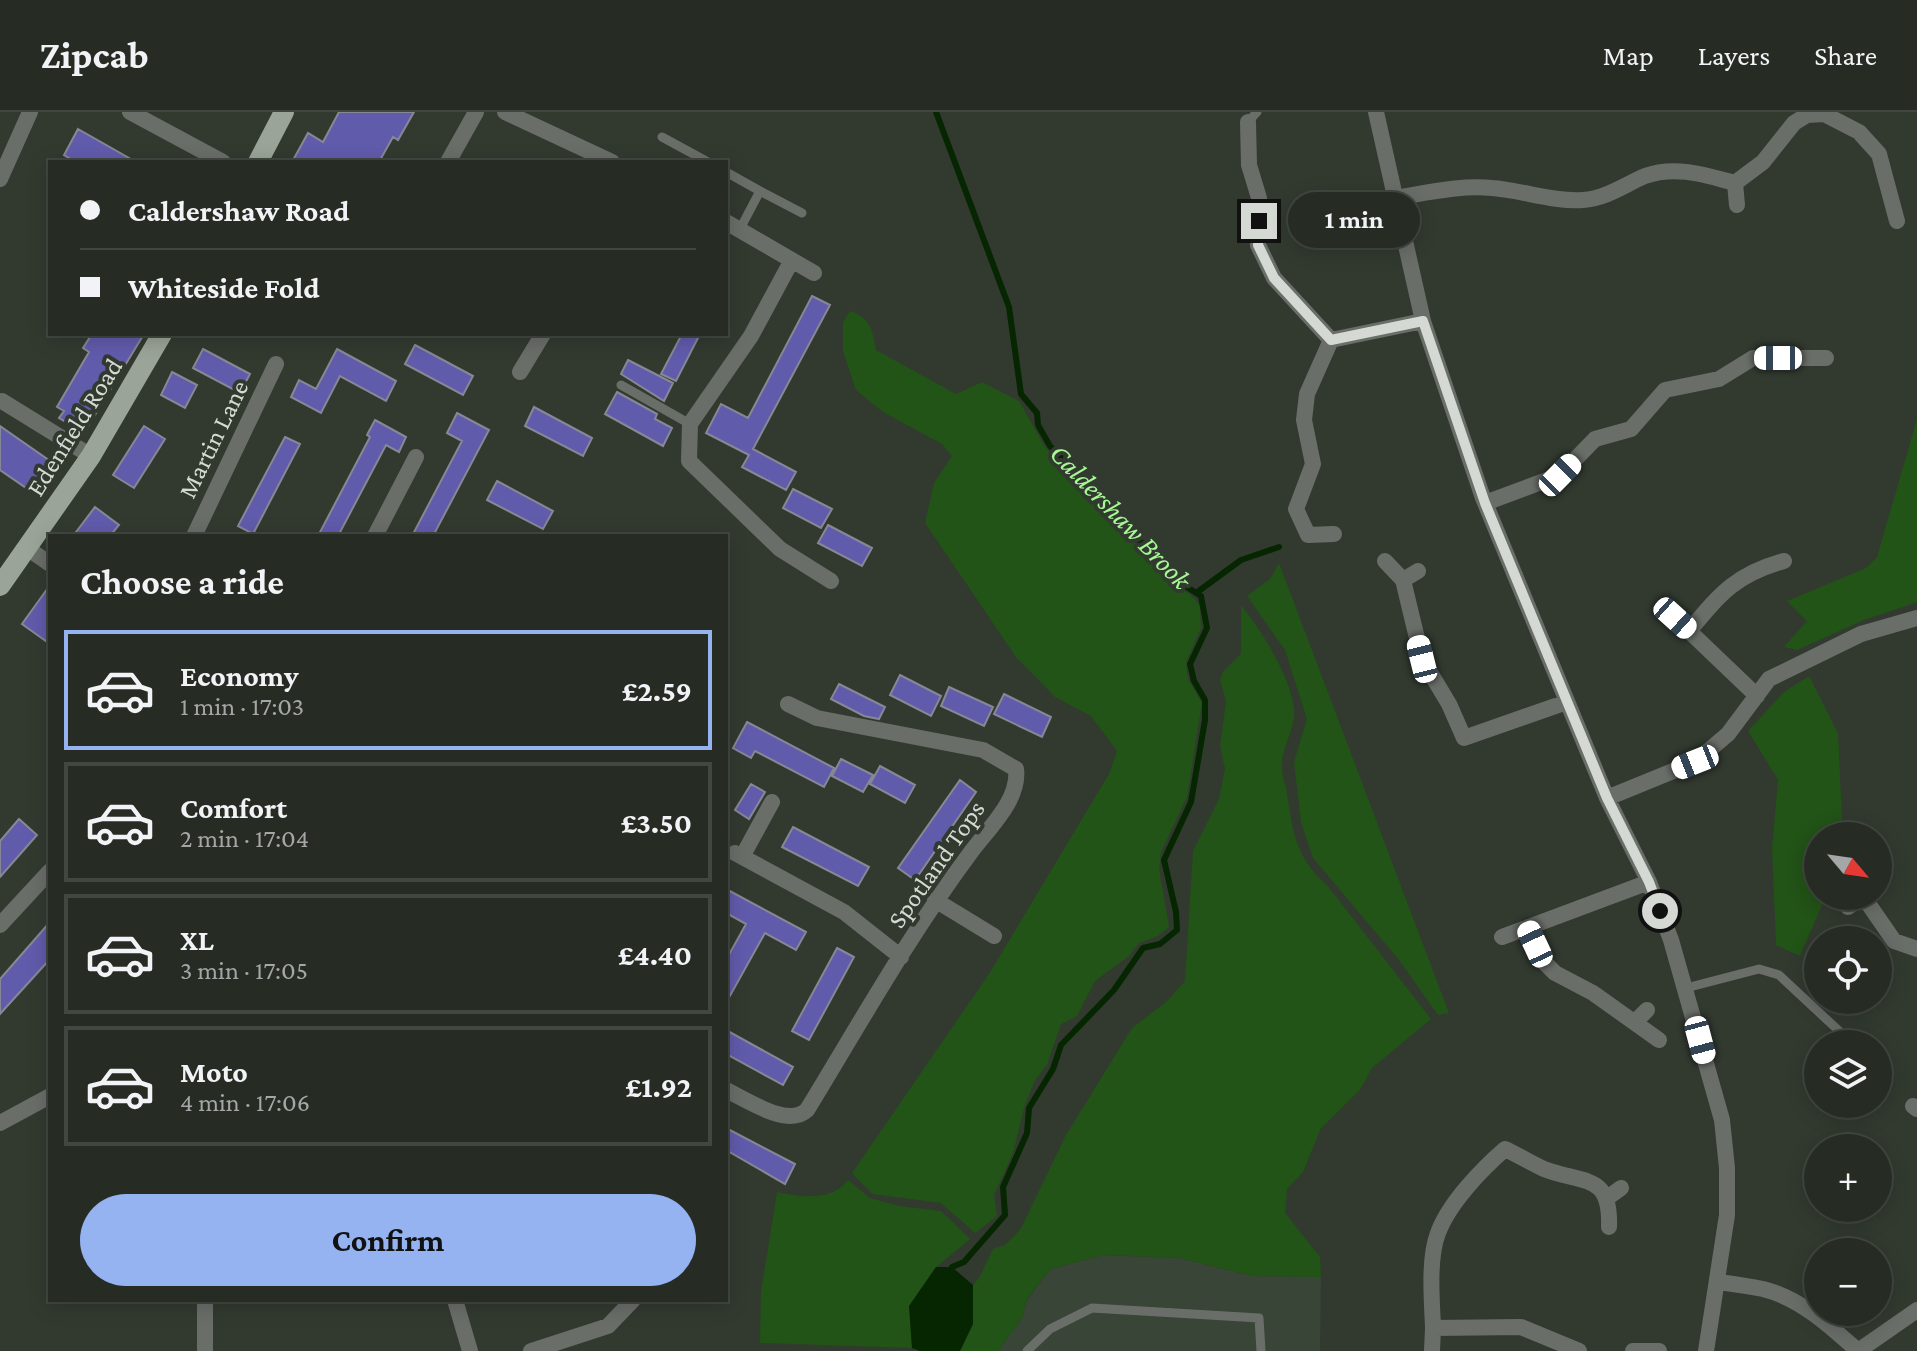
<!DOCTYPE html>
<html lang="en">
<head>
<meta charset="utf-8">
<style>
	:root { --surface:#262c24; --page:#2e342c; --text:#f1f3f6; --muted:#a4a7a6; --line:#424841; --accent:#95b2f1 }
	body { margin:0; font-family:"Crimson Pro",serif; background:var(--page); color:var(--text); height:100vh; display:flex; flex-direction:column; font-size:30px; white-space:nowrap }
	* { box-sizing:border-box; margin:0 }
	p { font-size:26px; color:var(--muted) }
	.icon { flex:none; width:44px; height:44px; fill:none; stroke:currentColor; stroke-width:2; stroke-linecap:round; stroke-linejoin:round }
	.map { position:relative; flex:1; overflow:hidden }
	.sheet { position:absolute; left:48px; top:422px; width:680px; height:768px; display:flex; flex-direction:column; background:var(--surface); border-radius:0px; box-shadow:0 4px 20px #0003,0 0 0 2px var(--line) }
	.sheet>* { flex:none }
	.top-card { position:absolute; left:48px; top:48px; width:680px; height:176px; border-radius:0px; box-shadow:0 4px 20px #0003,0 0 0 2px var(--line); display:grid; align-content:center; height:176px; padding:0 32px; background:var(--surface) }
	.needle { width:52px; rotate:119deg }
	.fabs { position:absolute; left:1804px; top:710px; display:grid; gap:16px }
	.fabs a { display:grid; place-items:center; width:88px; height:88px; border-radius:50%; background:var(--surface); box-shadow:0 4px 20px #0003,0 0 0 2px var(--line); font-size:40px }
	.end { position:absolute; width:36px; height:36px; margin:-18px; border:10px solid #d4dad3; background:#111; box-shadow:0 0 0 4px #111 }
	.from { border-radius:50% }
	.bubble { position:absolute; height:56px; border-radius:28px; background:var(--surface); box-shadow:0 4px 20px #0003,0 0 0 2px var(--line); font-size:26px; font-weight:700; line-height:56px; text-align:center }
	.car { position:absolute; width:24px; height:48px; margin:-24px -12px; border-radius:10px; box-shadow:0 0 6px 2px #0007; background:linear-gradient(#fff 24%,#345 0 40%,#fff 0 76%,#345 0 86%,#fff 0) }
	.top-card b { display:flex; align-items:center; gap:28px; height:76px; font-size:30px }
	.top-card b+b { border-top:2px solid var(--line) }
	.top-card i { width:20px; height:20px; background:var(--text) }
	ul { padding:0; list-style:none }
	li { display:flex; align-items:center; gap:24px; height:120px; margin:0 16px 12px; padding:0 16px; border:4px solid var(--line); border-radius:0px }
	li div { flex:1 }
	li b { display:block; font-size:30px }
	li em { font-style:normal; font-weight:700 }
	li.selected { border-color:var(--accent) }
	li>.icon { width:72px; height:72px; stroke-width:1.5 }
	h2 { padding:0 32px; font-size:36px; line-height:96px }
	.primary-button { display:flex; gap:16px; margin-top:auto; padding:16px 32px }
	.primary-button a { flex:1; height:92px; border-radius:48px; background:var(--accent); color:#111; font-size:32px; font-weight:700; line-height:92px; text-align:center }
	header { display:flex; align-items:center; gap:48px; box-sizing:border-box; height:112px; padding:0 40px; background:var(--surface); border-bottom:2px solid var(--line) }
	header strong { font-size:38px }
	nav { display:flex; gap:44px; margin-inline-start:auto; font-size:28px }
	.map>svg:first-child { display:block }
	.built { fill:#394536 }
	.green { fill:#225317 }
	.water { fill:#062601 }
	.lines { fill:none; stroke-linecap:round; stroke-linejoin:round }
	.stream { stroke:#062601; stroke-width:6 }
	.building { fill:#615bac; stroke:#878795; stroke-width:2 }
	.service { stroke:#6a6e69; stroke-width:9 }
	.minor { stroke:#6a6e69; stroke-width:16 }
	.primary { stroke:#9ba499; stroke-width:20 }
	.route { stroke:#d4dad3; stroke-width:10 }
	.labels { text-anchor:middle; stroke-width:8; stroke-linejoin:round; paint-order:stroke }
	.street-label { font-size:26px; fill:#d4dad3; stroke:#323a30 }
	.water-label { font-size:28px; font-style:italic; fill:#a7f995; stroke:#323a30 }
</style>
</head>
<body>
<header>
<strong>Zipcab</strong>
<nav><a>Map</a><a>Layers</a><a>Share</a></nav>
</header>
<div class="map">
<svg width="1917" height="1239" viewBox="0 0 1917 1239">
	<rect width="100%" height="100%" fill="#323a30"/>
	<path class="built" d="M1103,1143l77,3 72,18 69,1 -1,74h-322l24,-33 5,-18 23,-31z"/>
	<path class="green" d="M850,199c20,6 23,20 26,39l80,44 26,-12 37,19 26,46 128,136 18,12 9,11 1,22 -15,34 2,17 14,24 -15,94 -26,55 -2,17 10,58 -11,9 -19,7 -10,13 -34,25 -18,35 -16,8 -14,41 -12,15 -11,28 -11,45 -19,42 3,21 -22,17 -34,-30 -69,-9 -20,-21 137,-199 120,-200 8,-23 -26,-35 -36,-19 -39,-40 -91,-134 9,-40 18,-27 -10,-12 -59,-32 -27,-22 -13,-39v-29z
		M1917,307v183l-51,17 -69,31 -13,-3 23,-26 -20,-20 79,-33 11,-11z
		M1279,451l170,450 -11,2 -39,-55 -86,-102 -12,-36 -7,-60 13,-43 -22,-69 -38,-54 23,-17z
		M1241,493c20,25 50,72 53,104 2,19 -11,35 -12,53 -1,10 3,21 5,31 6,39 8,64 40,92l104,134 -59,49 -12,22 -39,38 -18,44 -16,17 -2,24 35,44 1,20 -69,-1 -72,-18 -77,-3 -53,14 -23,30 -5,19 -24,33h-38l13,-27v-39l6,-7 14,-29 12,-4 15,-15 46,-95 66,-107 34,-26 19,-21 8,-130 26,-52 6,-30 -5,-23 6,-45 -6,-21 3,-8 18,-18z
		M1809,564l29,57 4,85 -2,18h-22v60h8l-26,60 -24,-11 -4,-97 6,-68 -30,-49 36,-39z
		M848,1068l22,18 29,8 42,5 29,28 -34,28 -27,39 3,42 -152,-5 1,-51 16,-100c22,5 55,10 71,-12z"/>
	<path class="water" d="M936,1155h16l21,18v39l-13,27h-40l-8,-3 -3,-42z"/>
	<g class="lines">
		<path class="stream" d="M936,0l73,195 12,87 16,19 1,12 12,21 129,136 22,14 6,32 -17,36 4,17 11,19v20l-14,82 -27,58 12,52 1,18 -17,14 -17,4 -29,42 -53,55 -8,24 -24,39 -2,25 -24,54 2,28 -41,47 -12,5
			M1196,481l45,-33 38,-13"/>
	</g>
	<path class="building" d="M339,0h75l-16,28 -5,-3 -14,25h-87l16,-29 15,9z
		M78,17l58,33h-60l-12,-7z
		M812,184l18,9 -77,144 43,23 -10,18 -44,-23 7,-12 -43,-22 15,-29 27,14z
		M92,222h52l-60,99 -25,-15 5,-7 -7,-4 32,-55 -6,-4z
		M682,222h18l-24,47 -15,-7z
		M415,233l58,31 -10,19 -58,-31z
		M203,237l47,25 -10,19 -47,-25z
		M337,237l59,32 -10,20 -46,-25 -19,37 -30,-16 8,-17 17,9z
		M628,248l45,23 -9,18 -43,-27z
		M172,260l25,13 -12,23 -24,-13z
		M617,280l40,22 -2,5 17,9 -9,18 -58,-32z
		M534,295l58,31 -9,18 -58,-30z
		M457,301l32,17 -56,106h-21l50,-95 -15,-8z
		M375,308l31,17 -7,15 -13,-7 -48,91h-20l52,-99 -3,-2z
		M0,314l53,37 -21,29 -32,-22z
		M144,314l21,13 -31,49 -21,-13z
		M285,325l15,7 -47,90 -15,-8z
		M497,369l56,30 -10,18 -56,-29z
		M793,377l39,20 -11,19 -38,-20z
		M95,395l24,18 -9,11h-37z
		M828,413l44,23 -10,18 -44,-23z
		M50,473v59l-28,-20z
		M900,563l41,21 -10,20 -41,-21z
		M839,572l46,23 -6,12 -15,-3 -33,-17z
		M949,575l44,20 -9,19 -43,-20z
		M1004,582l47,23 -9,20 -48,-23z
		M747,610l87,46 -10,19 -69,-36 -4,7 -18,-10z
		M841,647l32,16 -10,17 -31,-16z
		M880,654l35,19 -10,18 -35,-19z
		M960,668l16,12 -61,88 -17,-12z
		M751,672l14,8 -16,27 -14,-9z
		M19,707l18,16 -37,42v-36z
		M793,715l76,40 -11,19 -76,-39z
		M726,777l80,43 -10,18 -31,-17 -39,70v-43l20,-36 -20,-11z
		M50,810v37l-50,55v-35z
		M837,836l17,9 -45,83 -17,-9z
		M726,918l67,37 -10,18 -57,-31z
		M726,1016l69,36 -10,20 -59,-34z"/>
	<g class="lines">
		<path class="service" d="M1248,10l9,-10
			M662,25l46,25
			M726,60l34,19 -20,38
			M760,79l42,22
			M621,273l69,39
			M1686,876l73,-19 20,6 74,69
			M1027,1239l23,-22 42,-21 167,10 2,33"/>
		<path class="minor" d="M130,0l93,50
			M505,0l107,50
			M1376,0l47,209 60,177 124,300 42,84 22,58 51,180 5,48v47l-21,136
			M1248,10l1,43 10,33 -1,47 16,33 57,62 92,-19
			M448,50l28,-50
			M0,67l30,-67
			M1735,71l2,22
			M1394,86c32,-5 66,-13 98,-10 29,2 61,14 91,12 24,-2 41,-15 62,-24 31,-11 60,-1 90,7l28,-21 31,-39 13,-8 17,-1 35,18 20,22 18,67
			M726,110l88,51
			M792,148l-41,76 -61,88 -1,37 91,88 51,32
			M1331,228l-24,54 -3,26 9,44 -17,45 12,26 26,-1
			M520,260l23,-38
			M2,289l89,55
			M1485,391l75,-28 35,-36 36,-10 34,-39 54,-11 34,-21h73
			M194,424l82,-172
			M375,424l41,-79
			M27,436l23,16
			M1385,449l18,19 15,-9
			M1403,468l19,79 27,45 15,34 103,-36
			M1675,506l14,13
			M1757,584l-68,-65c31,-37 47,-57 95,-70
			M1607,686l88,-36 33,-28 41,-55 92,-45 56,-16
			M735,741l109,59 57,45
			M742,745l30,-55
			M1863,784l31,45 23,8
			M935,788l59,36
			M1848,795l15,-11
			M0,813l50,-54
			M1528,815l14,33 13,13 38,20 66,47
			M1502,825l147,-55
			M1635,910l12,-12
			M726,978c21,10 62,38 81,20 53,-87 103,-176 164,-258 17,-23 49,-52 45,-83l-33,-19 -166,-32 -29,-14
			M1913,994l4,3
			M0,1011l50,-27
			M1607,1086l14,-10
			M1719,1170c14,2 29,4 44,7 37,9 67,37 95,62l59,-41
			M455,1188l15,51
			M205,1239v-51
			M531,1239l77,-25 25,-26
			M1432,1239l1,-23
			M1579,1239l-58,-24 -88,1c-1,-28 -5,-69 5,-95 11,-30 44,-64 67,-84 13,6 26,14 39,20 40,15 67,4 65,58
			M1633,1239h26"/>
		<path class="primary" d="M258,50l26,-50
			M0,474l91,-130 71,-122"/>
	</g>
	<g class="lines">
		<path class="route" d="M1259,109l-1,24 16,33 57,62 92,-19 62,182 122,295 42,84 11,29"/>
	</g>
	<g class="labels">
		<g class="street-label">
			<text transform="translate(74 315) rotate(-58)" y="9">Edenfield Road</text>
			<text transform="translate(213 327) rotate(-64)" y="9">Martin Lane</text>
			<text transform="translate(936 752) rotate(-55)" y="9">Spotland Tops</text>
		</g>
		<g class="water-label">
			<text transform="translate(1121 404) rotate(46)" y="10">Caldershaw Brook</text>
		</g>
	</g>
</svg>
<div class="fabs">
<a><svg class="needle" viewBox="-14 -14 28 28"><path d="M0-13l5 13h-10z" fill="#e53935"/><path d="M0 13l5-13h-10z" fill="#a4a7a6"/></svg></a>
<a><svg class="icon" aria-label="locate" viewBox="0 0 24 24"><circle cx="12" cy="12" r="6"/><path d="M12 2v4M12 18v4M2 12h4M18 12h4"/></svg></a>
<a><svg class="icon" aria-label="layers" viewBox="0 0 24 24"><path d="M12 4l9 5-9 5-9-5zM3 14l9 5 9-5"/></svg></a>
<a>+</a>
<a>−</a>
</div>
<i class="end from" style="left:1660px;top:799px"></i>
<i class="end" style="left:1259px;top:109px"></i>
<div class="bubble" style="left:1288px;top:80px;width:132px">1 min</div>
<i class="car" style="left:1778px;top:246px;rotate:270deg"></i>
<i class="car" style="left:1560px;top:363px;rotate:45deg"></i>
<i class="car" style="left:1675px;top:506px;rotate:132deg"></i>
<i class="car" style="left:1422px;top:547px;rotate:346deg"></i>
<i class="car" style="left:1695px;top:650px;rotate:248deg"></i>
<i class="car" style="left:1535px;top:832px;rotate:335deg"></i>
<i class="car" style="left:1700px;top:928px;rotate:165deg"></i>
<div class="top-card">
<b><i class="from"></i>Caldershaw Road</b>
<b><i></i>Whiteside Fold</b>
</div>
<section class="sheet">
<h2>Choose a ride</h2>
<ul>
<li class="selected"><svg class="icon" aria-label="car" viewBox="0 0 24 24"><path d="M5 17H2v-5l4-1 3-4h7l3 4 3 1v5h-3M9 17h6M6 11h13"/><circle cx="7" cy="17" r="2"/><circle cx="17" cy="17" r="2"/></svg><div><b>Economy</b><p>1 min · 17:03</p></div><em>£2.59</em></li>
<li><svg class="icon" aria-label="car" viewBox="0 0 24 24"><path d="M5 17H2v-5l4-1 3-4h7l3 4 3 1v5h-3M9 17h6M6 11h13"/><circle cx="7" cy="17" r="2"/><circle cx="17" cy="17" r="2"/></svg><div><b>Comfort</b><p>2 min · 17:04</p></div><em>£3.50</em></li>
<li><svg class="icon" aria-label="car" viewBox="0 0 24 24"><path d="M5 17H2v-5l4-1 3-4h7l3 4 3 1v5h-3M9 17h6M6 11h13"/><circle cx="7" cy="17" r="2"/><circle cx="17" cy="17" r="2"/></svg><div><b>XL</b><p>3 min · 17:05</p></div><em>£4.40</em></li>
<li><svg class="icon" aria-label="car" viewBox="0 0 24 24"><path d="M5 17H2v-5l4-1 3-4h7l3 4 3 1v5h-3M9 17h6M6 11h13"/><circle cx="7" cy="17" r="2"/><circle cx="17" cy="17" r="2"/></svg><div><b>Moto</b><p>4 min · 17:06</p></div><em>£1.92</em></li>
</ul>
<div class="primary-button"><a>Confirm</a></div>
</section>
</div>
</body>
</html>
